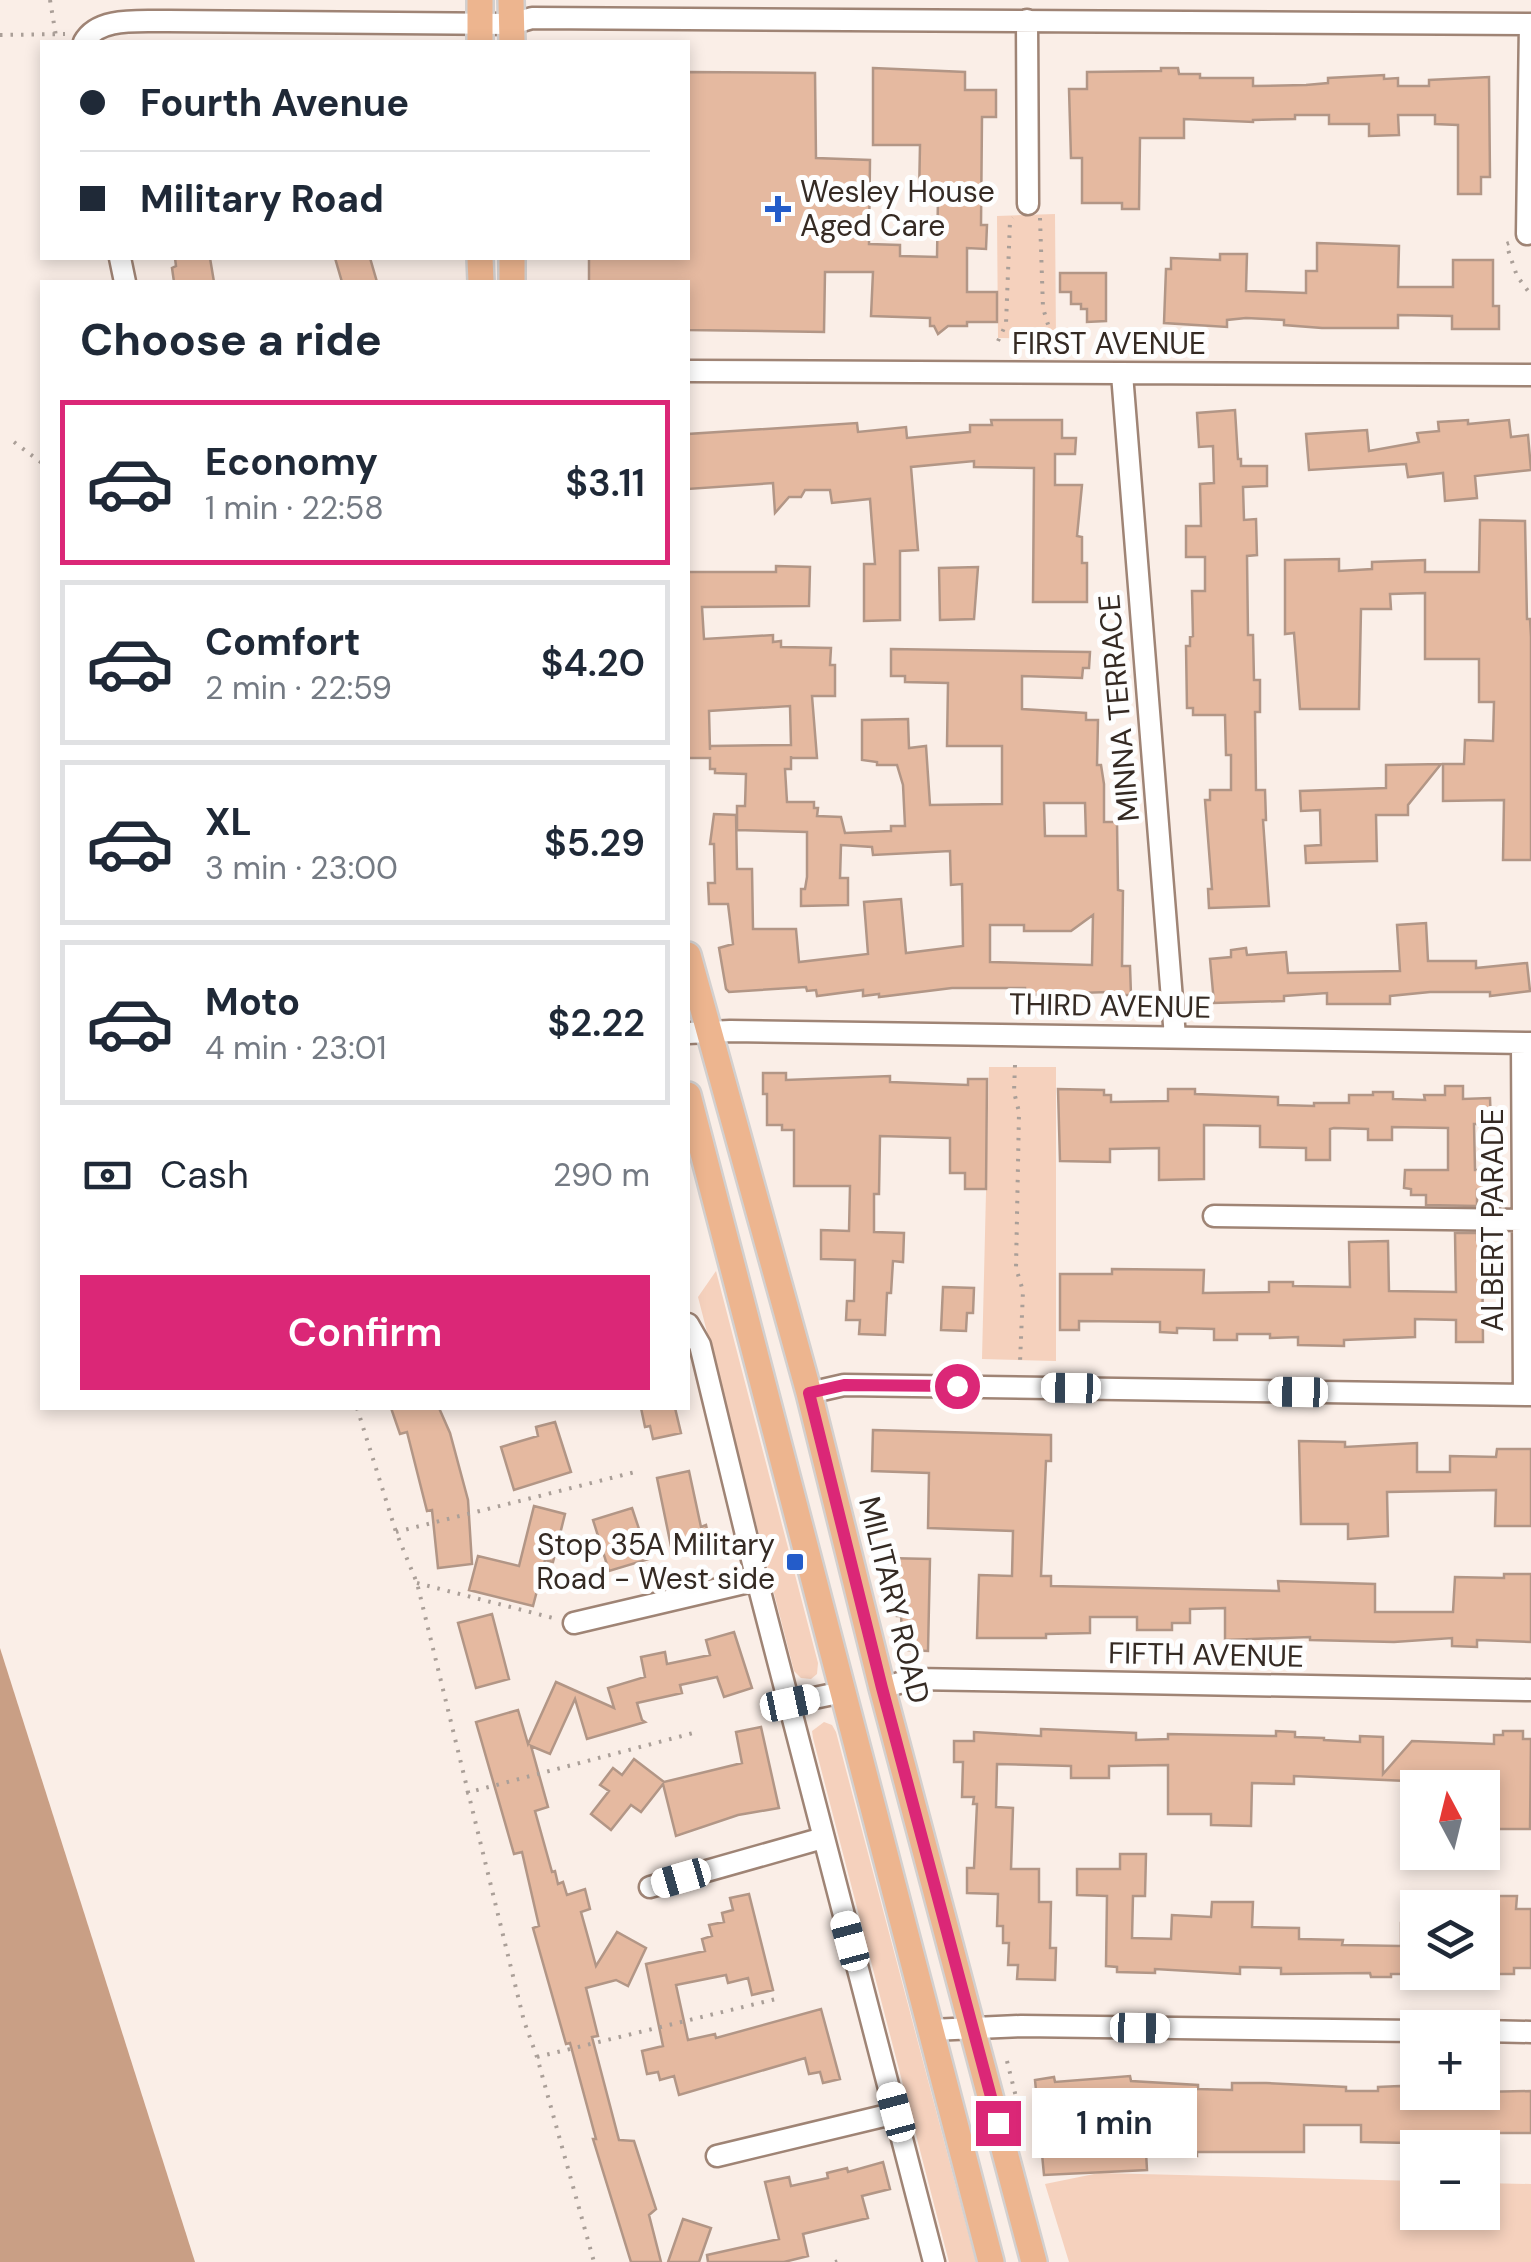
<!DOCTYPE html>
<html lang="en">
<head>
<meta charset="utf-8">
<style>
	:root { --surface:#fff; --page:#f6f6f7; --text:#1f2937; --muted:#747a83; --line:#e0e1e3; --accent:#db2777 }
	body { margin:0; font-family:"DM Sans",sans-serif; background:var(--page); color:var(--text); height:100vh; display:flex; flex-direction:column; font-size:38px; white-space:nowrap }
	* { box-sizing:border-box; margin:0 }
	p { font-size:32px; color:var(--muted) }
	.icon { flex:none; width:55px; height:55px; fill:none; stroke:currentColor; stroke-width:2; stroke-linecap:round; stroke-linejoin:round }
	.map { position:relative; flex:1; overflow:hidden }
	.sheet { position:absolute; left:40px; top:280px; width:650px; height:1130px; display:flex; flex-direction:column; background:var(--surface); border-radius:0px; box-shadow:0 5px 15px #0003 }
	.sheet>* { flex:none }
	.top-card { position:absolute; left:40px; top:40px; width:650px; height:220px; border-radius:0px; box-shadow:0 5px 15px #0003; display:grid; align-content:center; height:220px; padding:0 40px; background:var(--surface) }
	.needle { width:65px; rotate:353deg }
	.controls { position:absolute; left:1400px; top:1770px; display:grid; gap:20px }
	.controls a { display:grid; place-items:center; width:100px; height:100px; border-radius:0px; background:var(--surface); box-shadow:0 5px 15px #0003; font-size:50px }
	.end { position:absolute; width:45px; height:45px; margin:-22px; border:12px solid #db2777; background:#fff; box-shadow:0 0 0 5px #fff }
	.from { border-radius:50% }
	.bubble { position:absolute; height:70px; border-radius:0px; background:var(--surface); box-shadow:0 5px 15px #0003; font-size:32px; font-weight:600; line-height:70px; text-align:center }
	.car { position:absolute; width:30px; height:60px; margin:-30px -15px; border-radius:12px; box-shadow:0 0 8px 2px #0007; background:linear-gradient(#fff 24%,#345 0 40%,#fff 0 76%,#345 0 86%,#fff 0) }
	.top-card b { display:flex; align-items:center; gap:35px; height:95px; font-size:38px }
	.top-card b+b { border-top:2px solid var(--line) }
	.top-card i { width:25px; height:25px; background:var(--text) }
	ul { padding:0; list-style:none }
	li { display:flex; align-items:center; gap:30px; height:165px; margin:0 20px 15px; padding:0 20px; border:5px solid var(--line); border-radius:0px }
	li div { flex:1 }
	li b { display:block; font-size:38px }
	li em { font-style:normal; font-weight:600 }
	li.on { border-color:var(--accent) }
	li>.icon { width:90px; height:90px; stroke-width:1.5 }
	h2 { padding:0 40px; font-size:45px; line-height:120px }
	.pay { display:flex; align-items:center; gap:25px; height:110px; padding:0 40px; font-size:38px }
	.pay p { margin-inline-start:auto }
	.button { display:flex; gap:20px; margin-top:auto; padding:20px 40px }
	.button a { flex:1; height:115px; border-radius:0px; background:var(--accent); color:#fff; font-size:40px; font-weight:600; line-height:115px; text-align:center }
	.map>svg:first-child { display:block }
	.green { fill:#f5d1bd }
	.water { fill:#c99f85 }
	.building { fill:#e5b9a0; stroke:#b29686; stroke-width:2.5; fill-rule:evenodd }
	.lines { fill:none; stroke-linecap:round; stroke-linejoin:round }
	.minor-casing { stroke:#9f8475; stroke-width:25 }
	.major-casing { stroke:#d3d0cf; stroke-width:30 }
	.path { stroke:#aa9f98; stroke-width:4; stroke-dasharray:2.5 8; stroke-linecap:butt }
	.minor { stroke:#fff; stroke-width:20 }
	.major { stroke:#edb58f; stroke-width:25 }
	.route { stroke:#db2777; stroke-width:12 }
	.poi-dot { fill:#245cc9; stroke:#fefefe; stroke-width:4 }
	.labels { text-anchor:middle; stroke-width:10; stroke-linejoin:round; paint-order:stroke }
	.poi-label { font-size:30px; fill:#352a23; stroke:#fefefe; text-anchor:start }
	.street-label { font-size:30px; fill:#352a23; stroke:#fefefe }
</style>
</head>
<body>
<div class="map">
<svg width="1531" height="2262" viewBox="0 0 1531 2262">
	<rect width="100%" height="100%" fill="#faeee7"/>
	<path class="green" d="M1055,214l1,125 -58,-1 -1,-122z
		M989,1067h67v294l-74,-2z
		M716,1271l102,392 -1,11 -6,5 -10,-1 -7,-7 -96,-374z
		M824,1722l8,3 4,7 140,530h-27l-136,-524 -1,-7z
		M1099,2173l318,8 1,31h64l1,-29 48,1v78h-462l-24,-78z"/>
	<path class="water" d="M0,1648l195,614h-195z"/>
	<path class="building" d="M873,68l92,4v18h31v27h-14l-1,108h6l-1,24 -19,-1v44h30v30h-30v4h-19l-10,8 -4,-8h-4v-8l-59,-2 2,-44h-48l-1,60 -136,-2v-48h-99v-24h99v-186l127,1 1,85 54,2 -1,84 31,1v11l37,1 1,-60h-19l1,-52h-47z
		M1161,68h17l1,6h21v4h53v8l53,-1 22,-2v-5l56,-3v4l14,-1v8h31v-6l60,-3 1,100h-9v17h-23v-69l-23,-1v-9h-37l1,20 -30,1v-12h-40v-9h-34v4l-42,1v2l-69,-3v19h-44l-1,71h-17v-6h-40v-45h-11l-2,-69h18v-17l74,-1z
		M1317,243l82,3 -1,41h55v-27h40v46h6v23h-47v-13l-54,-1v13h-76l-38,-3v-5l-38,-2 -19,2v7l-63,-4 2,-54h5v-11l49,2v-6h27l-1,37 60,2v-22h11z
		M175,258h35l4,24h-40l-2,-14 4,-2z
		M335,258h35l7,24h-35z
		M1060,273h46v48l-19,1v-13h-6v-5h-10v-12h-11z
		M1235,410l3,49h3v7h26v20l-24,1 1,33 12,-1 1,36 -10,1 1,79h5l1,45h6v32h-5l1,78h9l1,30h-3l6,86 -60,2 -1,-19h4l-7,-89h5v-10h21v-35h-5l-1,-40h-32v-7h-6l-1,-62h4v-9l3,-1 -1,-45h13v-34h-19v-31h15l-1,-42 14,-1 -1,-37 -14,1 -2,-34z
		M991,420h71v18h14l-1,16h-20v31h27l-5,51 5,1v26h5v39h-54l1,-134 -60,-1v-6l-63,6 7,83 -18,1v69l-36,1v-57h11l-5,-65 -38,4 -2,-13h-25l-4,7h-12l-14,16 -2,-30 -85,6v-55l169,-11 1,9 48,-5 1,11 63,-6v-7h22z
		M1468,420v4l41,-4 2,17 17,-2 3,35 -56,6 2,22 -32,3 -2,-28 -35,4 -2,-13 -97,6 -3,-36 61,-4 2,21 50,-9 -2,-9 22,-2 -1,-9z
		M1480,520l45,1 2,98h3l1,18v223h-28l1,-60 -61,1v-37h21l1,-24 28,1 1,-39h-15v-43h-54v-66l-35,1 1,15h-30l-2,100h-59l-6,-76 -9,1v-74l54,-1v12l33,-2v-7l53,-2v12h54z
		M776,566l34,1 -1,39 -107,1 2,32 69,-4v7l8,-1v6l50,1 -1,17h5v31h-23l5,62h-26v-2v13h-6l2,33h27v6h4l-1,8 24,1 4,16 46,-2v-5h14l-2,-41 -6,-20h-20v-3l-15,-2v-40l46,-1 1,29 17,-2 4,59 72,-1v-58h-55l1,-63 -43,-1v-6h-14v-27l199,3 -1,16h-6l-1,10 -60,-2v33l64,4v7h12l-1,45h4l3,19v38h13l1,68 5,1 -1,75h8l1,29h-24v-3l-82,3v-7h-73l-73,9v-3l-16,2v-6l-46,6 -1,-6 -9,1 -1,-4 -77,5 -3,-3 -7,-41 14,-4 -5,-40h-19l-1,-21h7l-1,-39h-4l4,-30 22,1 1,54h15l1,60h43l3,33 69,-8 -4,-52 37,-3 5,54 57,-7 -1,-62 -11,1 -1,-34 -77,4 -1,-8 -31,-2 -1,33h8v27l-47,1v-17h4l2,-12v-45l-70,-2v-24h8l1,-32 -31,-1v-4h-5v-11h-22v-186h88zM790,706l1,39 -81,1v4l-1,-39zM1044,803h41l1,33h-41zM1093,915l-1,50 -102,-3v-37h34v6h47z
		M978,567l-4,52 -34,1 -1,-52z
		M1441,764l-33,41v10h-32l1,46 -71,2 -1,-17 16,-1 -1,-35 -19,1 -1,-20 86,-3v-23z
		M1426,923l2,38h48v7l51,-5 3,28 -40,5v-4h-60l-40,4v8h-63v-11l-43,3v5l-70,2 -4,-44 21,-2v-7l15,-2 1,7 39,-3 2,21 112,-2 -3,-46z
		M763,1073h23v7l104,-4v6l78,3v-6h19l-1,110h-21v-16h-15v-35l-70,-2 -1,58h-5v38l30,1 -1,29 -10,-1 -2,32h-4l-2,42 -26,-1 1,-14h-14l1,-19h7l1,-41 -34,-1v-29l28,1 1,-45h-56v-56h-12v-5h-15v-31h-4z
		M1445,1086h18v13l27,-1 1,26h-17l1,46h8v20h-6v16l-51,-1v-10h-15v-6l-7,-1 1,-18h43v-42l-56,-1v13h-24v-11l-34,-1 -4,1v31h-24v-12l-46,-1v-21l-56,-1v54l-45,1v-32l-49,1v13l-50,-1 -2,-72 46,1v5h7v7l57,-1v-12h27v5l83,3v8l36,1v-3h35v-8h24v-3h20v7l32,1 -1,-5h21z
		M1455,1233h22v7h5l1,102h-27v-22l-41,-1v18l-71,3v6l-46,-1v-8l-28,1v-4h-33v6h-23v-11l-37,-1v5l-17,-1v-10l-81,-1v9h-19v-56h52v-5l92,1 -1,23 66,-1v-10h24v4l57,1 -1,-45 39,-1 1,50 67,1z
		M943,1287l31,1 -1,25h-6l-1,18 -25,-1z
		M391,1408h48l11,25 18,67 4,64 -34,4 -6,-58 -5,1 -20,-79 -7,2z
		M641,1408h34l6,25 -28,6 -3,-13 -5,1z
		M555,1422l16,50 -57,18 -13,-43 37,-11 -2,-9z
		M873,1430l178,5v26h-5l-5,115h10v10l228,5 -1,-10 97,3v28h78l2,-35 49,1v-4h27v68l-54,-2v7l-25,-1v-8l-58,4 -84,-2v-3l-85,3v-32l-35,1v14h-18v7h-35v-13h-47v16l-44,1v4h-69l2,-63 33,1 1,-45 -85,-3 1,-55 -57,-2z
		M1299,1441l46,1v5l72,-4v29h33v-16l46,1 1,-8h34v77h-36l1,-36 -109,2 1,44 -40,3v-15h-47z
		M689,1471l12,56 5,-2 5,23 -38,8 -16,-78z
		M534,1506l31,8 -12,48 -8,-2 -12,46 -64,-16 9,-34 41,10z
		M632,1508l17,51 -40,12 -16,-51z
		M886,1558l44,1 -2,92 -20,-1 -5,-5 -2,-29h-4v-14h-4l1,-14h-4v-14h-5z
		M492,1614l17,65 -33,9 -18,-65z
		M734,1632l18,56 -28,9 -7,-20 -37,8 2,8 -45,10 5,17 3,2 -58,17 -12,-40 -25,55 -19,-8 17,61 -13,4 17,61 3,-1 3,13 5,-2 4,13 18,-6 5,20 -9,3 15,54 21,-34 29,16 -18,38 -12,-6 -30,8 12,48 -6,1 27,103 15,1 22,68 -7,6 12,47h-30l-38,-123h3l-26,-96 -4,1 -33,-116 6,-2 -17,-74 -8,2 -38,-132 42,-12 10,34 28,-62 58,26 -6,-20 37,-11 -4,-20 24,-5 2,12 43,-9 -4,-15z
		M761,1727l18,81 -41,7 -62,21 -13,-52 -22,28 -10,-7 -20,25 -20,-16 18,-23 -9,-6 13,-17 9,7 12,-16 30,23 78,-19 -6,-31z
		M1041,1729l95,4v7l32,-1v-5l108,2v-5l19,1v5l29,1v2l36,2v-6l23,1v37l29,-33 82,3v-9h9v-4h20v8h8l-1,90h-36v-43l-57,-2v4h-30v-7l-113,-5v8l-42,-1 -1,43 -40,-1v-11h-43v-49l-59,1v12h-38v-12l-74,-2 -1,43 17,1 -2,61h28v33h12l-1,46h6l-1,32 -38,-1 1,-14h-10l1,-22h-6v-17h-6l1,-32 -31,-1v-25h7l3,-64h-4l1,-7h-12l1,-35h-9v-21h20v-9l67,4z
		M1120,1854h26l-1,42h-12l-1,42 39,1 1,-24 39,2 1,-15h41l-1,25 47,1v11l44,1 -1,5 59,1v-23h17v51h-27v3h-20l-1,-4 -89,1v-6l-41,-1v7l-85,-5v4l-38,-1v-5l-11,-1 1,-70 -30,-1v-26h43z
		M749,1894l24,96 -21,5 -4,-17 -20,5 -2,-8 -50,10 12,55 27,-6 1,4 105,-29 19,70 -17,4 -3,-11 -11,2 -4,-16 -126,37 -5,-19 -14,4 -2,-8 -11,2 -5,-23 21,-5 -17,-82 59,-13 -3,-12 10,-3 -3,-11 15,-3 -2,-9 11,-3 -3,-12z
		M1496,1896h21l-1,13h15v59h-17v6h-32v-45h14z
		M1130,2076l1,5 67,4v4l34,1v-7h34l80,4v4h32v-4l22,-1 18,1v5l12,1 101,-2v42h-41v15h-79v-5l-50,-1v-17h-57v27h-107v4l-51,-4 1,18 -103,5 -9,-95 19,-3 1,5z
		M883,2162l7,27 -28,7 6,22 -65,16 5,22 -24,6h-76l-1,-7 72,-16 -14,-57 24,-5 2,9 37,-8 -1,-5 20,-5 1,4z
		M683,2219l28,9 -12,34h-31z"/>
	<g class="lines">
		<g class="minor-casing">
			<path id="minor" d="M1027,20l1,184
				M84,42c14,-26 57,-20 84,-21l344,3 20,-6 999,6
				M1527,234l3,-210
				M120,258l5,24
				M688,371l843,4
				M1122,374l53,663
				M688,1033l42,-2 801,12
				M1522,1043l2,352
				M1214,1216l309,4
				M688,1324l12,21 57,235 177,682
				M809,1393l35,-8 687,10
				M574,1623l183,-43
				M882,1688l31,-9 618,11
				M790,1703l53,-11
				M650,1887l173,-49
				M931,2030l90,-4 397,5
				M1482,2031l49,1
				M717,2156l179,-43"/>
		</g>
		<g class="major-casing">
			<path id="major" d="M480,0v42
				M511,0l1,42
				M480,258l1,24
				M512,282v-24
				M688,955l121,438 73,295 152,574
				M688,1095l303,1167"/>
		</g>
		<path class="path" d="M50,0l7,42
			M0,35l65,-1
			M1040,218l3,90 10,33
			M1509,243l-3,1 11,32 14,19
			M998,341l8,-17 4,-103 3,-3
			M14,442l28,21
			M1015,1065l-1,27 5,20 -3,156 7,23 -3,71
			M357,1408l39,124 21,51 107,438 13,36 57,205
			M396,1532l239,-60
			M417,1583l136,35
			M913,1701l3,10
			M466,1793l231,-61
			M537,2057l239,-58
			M1007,2061l14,56
			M835,2262l8,-2"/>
		<use href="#minor" class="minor"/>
		<use href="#major" class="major"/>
	</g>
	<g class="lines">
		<path class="route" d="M957,1386l-113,-1 -35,8 73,295 116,435"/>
	</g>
	<g class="poi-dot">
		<path d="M773 194h10v10h10v10h-10v10h-10v-10h-10v-10h10z"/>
		<rect x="785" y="1552" width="20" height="20" rx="5"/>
	</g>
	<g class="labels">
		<g class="poi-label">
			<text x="800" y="202">Wesley House<tspan x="800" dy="34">Aged Care</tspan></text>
			<text x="775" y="1555" text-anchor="end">Stop 35A Military<tspan x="775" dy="34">Road - West side</tspan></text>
		</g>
		<g class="street-label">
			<text x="1109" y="354">FIRST AVENUE</text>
			<text transform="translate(1119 708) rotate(-95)" y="10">MINNA TERRACE</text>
			<text transform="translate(1110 1006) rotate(1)" y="10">THIRD AVENUE</text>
			<text transform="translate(1493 1220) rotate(-90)" y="10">ALBERT PARADE</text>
			<text transform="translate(894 1600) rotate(76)" y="10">MILITARY ROAD</text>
			<text transform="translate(1206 1655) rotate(1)" y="10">FIFTH AVENUE</text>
		</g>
	</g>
</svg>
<div class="controls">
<a><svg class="needle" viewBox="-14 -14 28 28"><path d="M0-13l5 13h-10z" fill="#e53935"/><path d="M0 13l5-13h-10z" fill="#747a83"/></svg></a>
<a><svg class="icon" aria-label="layers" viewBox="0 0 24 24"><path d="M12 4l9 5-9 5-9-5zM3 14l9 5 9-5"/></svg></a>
<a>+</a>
<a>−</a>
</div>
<i class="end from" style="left:957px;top:1386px"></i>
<i class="end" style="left:998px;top:2123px"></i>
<div class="bubble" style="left:1032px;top:2088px;width:165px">1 min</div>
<i class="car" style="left:1071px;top:1388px;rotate:271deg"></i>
<i class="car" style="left:1298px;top:1392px;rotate:271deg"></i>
<i class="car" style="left:790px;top:1703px;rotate:78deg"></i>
<i class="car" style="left:681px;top:1878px;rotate:254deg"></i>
<i class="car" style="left:850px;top:1941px;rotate:345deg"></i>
<i class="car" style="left:1140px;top:2028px;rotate:91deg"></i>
<i class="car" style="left:896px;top:2112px;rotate:345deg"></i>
<div class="top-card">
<b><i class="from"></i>Fourth Avenue</b>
<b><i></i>Military Road</b>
</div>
<section class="sheet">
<h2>Choose a ride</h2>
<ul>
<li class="on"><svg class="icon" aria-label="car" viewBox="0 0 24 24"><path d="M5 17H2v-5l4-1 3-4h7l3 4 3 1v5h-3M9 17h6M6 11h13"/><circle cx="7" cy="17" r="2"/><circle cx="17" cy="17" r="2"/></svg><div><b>Economy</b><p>1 min · 22:58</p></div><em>$3.11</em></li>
<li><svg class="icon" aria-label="car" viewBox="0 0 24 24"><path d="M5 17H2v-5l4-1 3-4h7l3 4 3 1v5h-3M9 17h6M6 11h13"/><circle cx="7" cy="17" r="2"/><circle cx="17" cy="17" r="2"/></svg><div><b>Comfort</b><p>2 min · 22:59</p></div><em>$4.20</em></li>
<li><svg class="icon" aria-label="car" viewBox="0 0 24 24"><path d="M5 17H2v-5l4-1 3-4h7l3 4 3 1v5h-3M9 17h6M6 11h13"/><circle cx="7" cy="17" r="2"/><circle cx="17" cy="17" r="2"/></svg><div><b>XL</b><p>3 min · 23:00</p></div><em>$5.29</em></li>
<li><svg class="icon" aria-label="car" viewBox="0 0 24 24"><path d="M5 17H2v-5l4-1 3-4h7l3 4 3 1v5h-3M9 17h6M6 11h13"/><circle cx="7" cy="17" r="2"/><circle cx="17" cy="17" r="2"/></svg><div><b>Moto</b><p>4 min · 23:01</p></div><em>$2.22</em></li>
</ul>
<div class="pay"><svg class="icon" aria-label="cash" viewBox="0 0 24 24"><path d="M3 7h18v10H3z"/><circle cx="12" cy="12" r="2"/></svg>Cash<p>290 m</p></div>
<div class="button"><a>Confirm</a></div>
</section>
</div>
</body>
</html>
